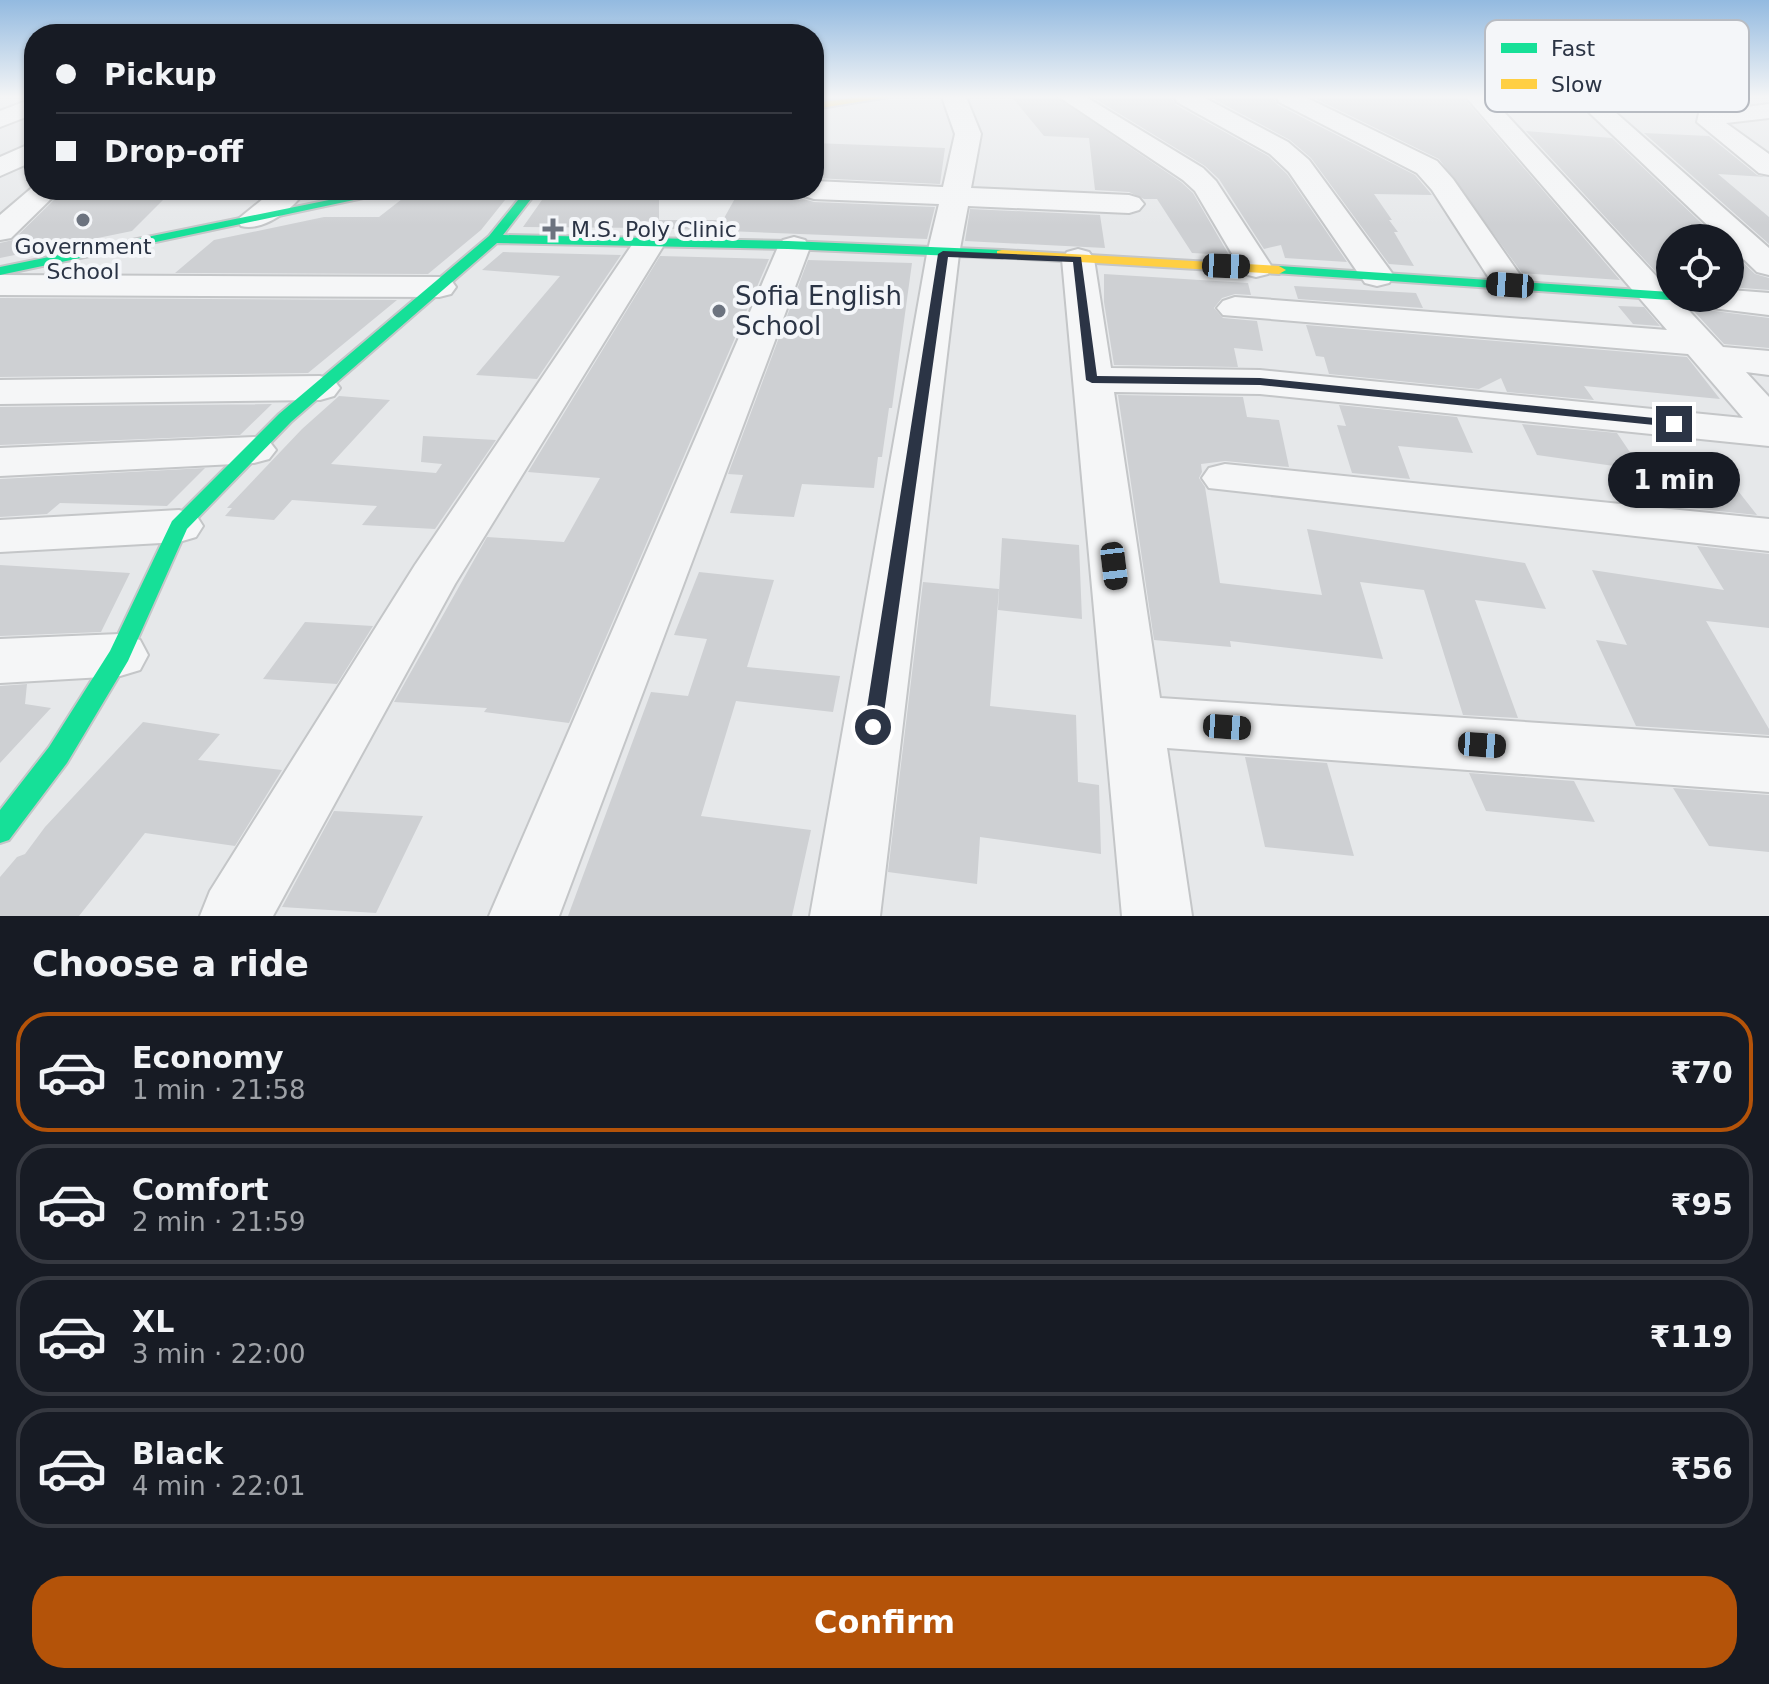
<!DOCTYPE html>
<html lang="en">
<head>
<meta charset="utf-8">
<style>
	:root { --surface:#171b24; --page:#242831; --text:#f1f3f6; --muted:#9ea1a6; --line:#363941; --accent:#b45309 }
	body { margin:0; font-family:"DejaVu Sans",sans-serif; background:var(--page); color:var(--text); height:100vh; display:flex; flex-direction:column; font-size:30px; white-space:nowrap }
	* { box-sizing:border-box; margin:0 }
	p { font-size:26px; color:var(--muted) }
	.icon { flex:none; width:44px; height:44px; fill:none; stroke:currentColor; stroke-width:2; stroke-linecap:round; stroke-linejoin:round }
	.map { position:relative; height:916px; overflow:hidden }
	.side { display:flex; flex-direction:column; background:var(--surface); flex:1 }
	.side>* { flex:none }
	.banner { position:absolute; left:24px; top:24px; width:800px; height:176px; border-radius:32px; box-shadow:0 2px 6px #0004; display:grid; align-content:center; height:176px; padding:0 32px; background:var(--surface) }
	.controls { position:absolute; left:1656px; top:224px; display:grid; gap:16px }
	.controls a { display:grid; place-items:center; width:88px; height:88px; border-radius:50%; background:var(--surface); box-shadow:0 2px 6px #0004; font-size:40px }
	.end { position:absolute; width:36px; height:36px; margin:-18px; border:10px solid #2b3445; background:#fff; box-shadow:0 0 0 4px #fff }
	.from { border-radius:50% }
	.bubble { position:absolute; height:56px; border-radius:28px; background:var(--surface); box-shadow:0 2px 6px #0004; font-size:26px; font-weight:700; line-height:56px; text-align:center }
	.car { position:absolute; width:24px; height:48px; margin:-24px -12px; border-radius:10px; box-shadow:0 0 6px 2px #0007; background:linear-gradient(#222 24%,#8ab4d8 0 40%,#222 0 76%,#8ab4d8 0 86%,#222 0) }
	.banner b { display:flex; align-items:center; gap:28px; height:76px; font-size:30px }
	.banner b+b { border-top:2px solid var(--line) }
	.banner i { width:20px; height:20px; background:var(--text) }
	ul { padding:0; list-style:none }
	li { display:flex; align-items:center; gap:24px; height:120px; margin:0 16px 12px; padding:0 16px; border:4px solid var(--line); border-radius:32px }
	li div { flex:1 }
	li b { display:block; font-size:30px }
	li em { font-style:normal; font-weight:700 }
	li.active { border-color:var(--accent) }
	li>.icon { width:72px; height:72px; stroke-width:1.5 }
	h2 { padding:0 32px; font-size:36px; line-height:96px }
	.action { display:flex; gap:16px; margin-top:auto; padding:16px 32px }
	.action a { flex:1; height:92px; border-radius:32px; background:var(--accent); color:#fff; font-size:32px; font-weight:700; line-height:92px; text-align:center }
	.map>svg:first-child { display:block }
	.building { fill:#ced0d3 }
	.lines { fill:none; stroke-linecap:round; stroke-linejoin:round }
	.street-casing { stroke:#c4c6c8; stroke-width:4 }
	.fast-casing { stroke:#c4c6c8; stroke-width:4 }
	.slow-casing { stroke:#c4c6c8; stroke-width:4 }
	.street { fill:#f5f6f7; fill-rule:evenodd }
	.fast { fill:#16e098; fill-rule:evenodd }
	.slow { fill:#ffcf43; fill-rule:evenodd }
	.route { fill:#2b3445 }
	.poi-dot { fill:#6c737f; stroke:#f4f6f9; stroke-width:3 }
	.labels { text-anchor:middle; stroke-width:8; stroke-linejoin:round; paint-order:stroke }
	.far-poi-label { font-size:22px; fill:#2b3445; stroke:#f4f6f9; text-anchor:start }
	.poi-label { font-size:26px; fill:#2b3445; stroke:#f4f6f9; text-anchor:start }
	.key { fill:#f4f6f9; stroke:#b8bcc3; stroke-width:2 }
	.key-label { font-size:22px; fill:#2b3445 }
</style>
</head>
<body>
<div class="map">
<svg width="1769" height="916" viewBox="0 0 1769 916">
	<rect width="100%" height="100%" fill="#e6e8ea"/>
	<path class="building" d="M1012,97h44l125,85 12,11 36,62 -37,-2 -35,-54h-13l-15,-7 -34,-2 -6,-52 -45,-2z
		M1092,97h79l5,8 92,51 19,18 60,88 -62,-4 -4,-13 -17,4 -45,-70 -14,-13z
		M1210,97h63l5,8 137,70 17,20 -58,-1 18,26h-3l9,12h-4l20,34 -25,-2 -78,-106 -21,-18z
		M1312,97h151l157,183 -98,-7 -83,-114z
		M1526,131l86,7 105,100h-47v45h-4z
		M1644,133l65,3 48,39 9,2 -48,-3 51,43v27z
		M814,143l131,5 -5,36 -126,-6z
		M474,190h39l-32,40 -53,44 -253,-1 39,-33 110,-23h55l32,-25 60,2z
		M549,190h110v30h64l15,-27 61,1 4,5 11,3 121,5 -8,32 -275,-11 -129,-1z
		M58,196l107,2 -33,33 -132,27v-15l13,-3z
		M970,209l130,6 5,33 -140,-7z
		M1730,250l25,24 14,4v12l-39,-3z
		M503,252l118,3 -84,124 -61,-4 84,-99 -78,-6z
		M660,256l109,3 -200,464 -85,-11 3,-4 -93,-6 93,-165 77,5 36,-64 -72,-6z
		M808,260l104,3 -20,145h-3l-7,49h-4l-4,31 -72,-4 -8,33 -64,-4 13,-38 -15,-1z
		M1104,274l144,9 3,12 -16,-1 -13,4 -8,10 9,10 34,3 6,30 -29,-3 4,19 -124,-2 -10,-63z
		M1294,286l122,7 7,15 -125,-9z
		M0,298l397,2 -89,73 -308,4z
		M1618,306l26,1 16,19 -27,-2z
		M1691,308l78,10v30l-45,-4z
		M1306,325l381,32 33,42 -136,-13 10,14 -87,-8 -6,-14 -22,11 -150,-15 -5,-17 -8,-1z
		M1118,395l125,2 4,20 32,3 10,47 -64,-6 -24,3 1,8 -3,6 6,9 15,96 102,12 -15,-66 218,34 21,46 -71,-9 43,118 -55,-3 -39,-125 -64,-8 23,77 -153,-18 1,6 -77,-7z
		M339,396l51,4 -59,64 105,9 6,-9 -21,-2 2,-26 73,4 -61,89 -73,-4 15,-19 -85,-6 -18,20 -49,-4 7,-8h-5l75,-79z
		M272,404l-32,31 -240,10v-38z
		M1339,405l118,12 16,36 -75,-7 12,33 -58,-6 -15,-48 9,1z
		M1522,424l95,9 25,37 -105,-15z
		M1642,464l82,9 33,42 -87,-9z
		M205,468l-38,38 -107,-3 -13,11 -47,3v-38z
		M1002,538l77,7 3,74 -84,-9z
		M1697,546l72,8v74l-63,-7 63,108v6l-133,-9 -40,-86 31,5 -35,-75 132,20z
		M0,565l130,8 -29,59 -101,4z
		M699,572l75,8 -27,87 93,9 -7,36 -97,-11 -35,115 110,14 -19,86h-224l83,-224 37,4 19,-57 -33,-4z
		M923,582l76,7 -9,117 86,9 2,67 21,3 2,69 -121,-17 -3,47 -89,-12z
		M305,622l68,4 -36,58 -74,-5z
		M27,684l-2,20 26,4 -51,55v-77z
		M143,722l77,12 -22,26 84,10 -47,76 -90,-13 -66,83h-79v-39l17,-20 8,-3 20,-27z
		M1245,757l82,6 27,93 -89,-9z
		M1469,773l105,8 21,41 -109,-11z
		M1673,788l96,7v57l-60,-6z
		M334,811l89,5 -47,97 -94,-6z"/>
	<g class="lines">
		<g class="street-casing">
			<path id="street" d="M942,97h24l15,37 -10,54 158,7 10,3 5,6 -5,6 -10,3 -161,-7 -9,48 -79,662h-70l117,-662 12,-50 -125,-5 -10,-3 -4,-6h14v-9l129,6 12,-53z
				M1059,97h27l117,71 13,13 56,86 -4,7 -12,3 -12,-3 -49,-83 -12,-11z
				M1174,97h29l85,45 21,18 80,109 5,7 -5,7 -12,3 -12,-3 -76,-111 -19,-18 -93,-52z
				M1276,97h29l132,64 16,18 74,106 -5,7 -12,3 -12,-3 -66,-102 -15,-17 -138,-71z
				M1466,97h24l180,194v7h7l46,49 46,4v24l-23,-3 23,25v49l-509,-52 -146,-2 46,306 609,40v54l-602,-44 25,168h-70l-60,-657 5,-7 11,-3 11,3 5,7 17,109 149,2 483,48 -55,-64 -465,-39 -6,-7 6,-7 12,-4 432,33z
				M1573,97h25l171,151v27l-12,-3 -27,-26v-8h-9z
				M34,98v16l-34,13v-16z
				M1769,104v14l-43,5 43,31v21l-10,-2 -62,-51 2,-9z
				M34,142v19l-34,15v-19z
				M34,186v4h26l-49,48 -11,2v-25z
				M274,190h32c-12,18 -42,42 -65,36l-4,-6z
				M651,231l11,2 5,7 -212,344 -182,332h-73l10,-25 205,-326 225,-332z
				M794,237l11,3 5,7 -251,669h-70l289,-669 5,-7z
				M0,275l439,2 12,3 5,7 -5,7 -12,3 -439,-2z
				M1730,290l39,3v22l-82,-10 -5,-7h48z
				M320,376l14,4 6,8 -6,8 -14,4 -320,4v-24z
				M254,437l15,4 7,9 -7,9 -15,4 -254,13v-28z
				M1225,464l544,55v32l-560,-63 -7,-10 7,-10z
				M179,510l17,5 7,11 -7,11 -17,5 -179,10v-32z
				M120,634l20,6 8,15 -8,15 -20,6 -120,7v-44z"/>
		</g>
		<g class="fast-casing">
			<path id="fast" d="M378,190h23l-401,85v-8z
				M526,190h12l-35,45 285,6 214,9 7,4 -7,4 -214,-9 -291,-6 -206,179 -104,107 -59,132 -61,102 -58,77 -9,3v-33l49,-63 61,-96 62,-130 107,-107 210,-178z
				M1279,266l391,26v6h6l-6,2 -396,-27v-6z"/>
		</g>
		<g class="slow-casing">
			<path id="slow" d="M861,97h28l-75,12v-6z
				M1002,250l277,16 7,4 -7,4 -282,-17v-6z"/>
		</g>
		<use href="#street" class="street"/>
		<use href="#fast" class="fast"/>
		<use href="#slow" class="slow"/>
	</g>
	<linearGradient id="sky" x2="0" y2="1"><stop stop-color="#93bae0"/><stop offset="0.43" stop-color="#f4f5f6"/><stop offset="1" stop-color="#f4f5f6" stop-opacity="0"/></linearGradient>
	<rect width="1769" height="225" fill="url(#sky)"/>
	<path class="route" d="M943,251l138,6 16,119 163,2 414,42 6,4 -6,3 -414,-42 -168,-2 -6,-3 -13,-118 -125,-5 -66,470 -9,7 -9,-7 74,-473z"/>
	<g class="poi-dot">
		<circle cx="83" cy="220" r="8"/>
		<path d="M549 217h8v8h8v8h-8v8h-8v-8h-8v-8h8z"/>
		<circle cx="719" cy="311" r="8"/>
	</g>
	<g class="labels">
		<g class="far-poi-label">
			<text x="571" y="237">M.S. Poly Clinic</text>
			<text x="83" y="254" text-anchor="middle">Government<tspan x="83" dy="25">School</tspan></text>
		</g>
		<g class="poi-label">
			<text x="735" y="305">Sofia English<tspan x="735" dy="30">School</tspan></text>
		</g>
	</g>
	<rect x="1485" y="20" width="264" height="92" rx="12" class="key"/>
	<rect x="1501" y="43" width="36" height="10" fill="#16e098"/>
	<rect x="1501" y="79" width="36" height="10" fill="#ffcf43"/>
	<g class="key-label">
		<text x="1551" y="56">Fast</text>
		<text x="1551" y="92">Slow</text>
	</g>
</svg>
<div class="controls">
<a><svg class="icon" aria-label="locate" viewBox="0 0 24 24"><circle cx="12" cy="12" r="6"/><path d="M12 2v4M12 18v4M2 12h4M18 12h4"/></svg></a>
</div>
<i class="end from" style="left:873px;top:727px"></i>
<i class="end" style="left:1674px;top:424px"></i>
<div class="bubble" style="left:1608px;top:452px;width:132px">1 min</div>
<i class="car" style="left:1226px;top:266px;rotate:92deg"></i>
<i class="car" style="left:1510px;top:285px;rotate:274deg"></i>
<i class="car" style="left:1114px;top:566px;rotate:173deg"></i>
<i class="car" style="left:1227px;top:727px;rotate:94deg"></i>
<i class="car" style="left:1482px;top:745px;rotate:94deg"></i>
<div class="banner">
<b><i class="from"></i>Pickup</b>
<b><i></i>Drop-off</b>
</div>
</div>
<section class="side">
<h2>Choose a ride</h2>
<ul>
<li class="active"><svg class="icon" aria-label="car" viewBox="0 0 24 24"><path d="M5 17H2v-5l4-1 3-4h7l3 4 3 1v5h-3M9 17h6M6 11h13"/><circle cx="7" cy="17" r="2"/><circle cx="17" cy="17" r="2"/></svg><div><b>Economy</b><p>1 min · 21:58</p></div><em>₹70</em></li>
<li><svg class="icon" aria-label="car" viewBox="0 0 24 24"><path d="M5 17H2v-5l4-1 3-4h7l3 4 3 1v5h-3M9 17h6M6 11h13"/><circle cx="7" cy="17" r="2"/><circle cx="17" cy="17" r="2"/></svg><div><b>Comfort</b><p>2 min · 21:59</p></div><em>₹95</em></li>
<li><svg class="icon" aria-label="car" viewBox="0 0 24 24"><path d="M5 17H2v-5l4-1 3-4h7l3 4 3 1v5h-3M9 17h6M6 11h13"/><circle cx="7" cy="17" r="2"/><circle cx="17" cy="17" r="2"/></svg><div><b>XL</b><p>3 min · 22:00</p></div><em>₹119</em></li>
<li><svg class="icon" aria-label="car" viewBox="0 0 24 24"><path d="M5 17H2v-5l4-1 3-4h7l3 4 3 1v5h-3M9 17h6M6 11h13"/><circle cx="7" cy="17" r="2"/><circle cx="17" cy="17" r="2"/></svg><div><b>Black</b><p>4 min · 22:01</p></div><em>₹56</em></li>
</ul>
<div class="action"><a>Confirm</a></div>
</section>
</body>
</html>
